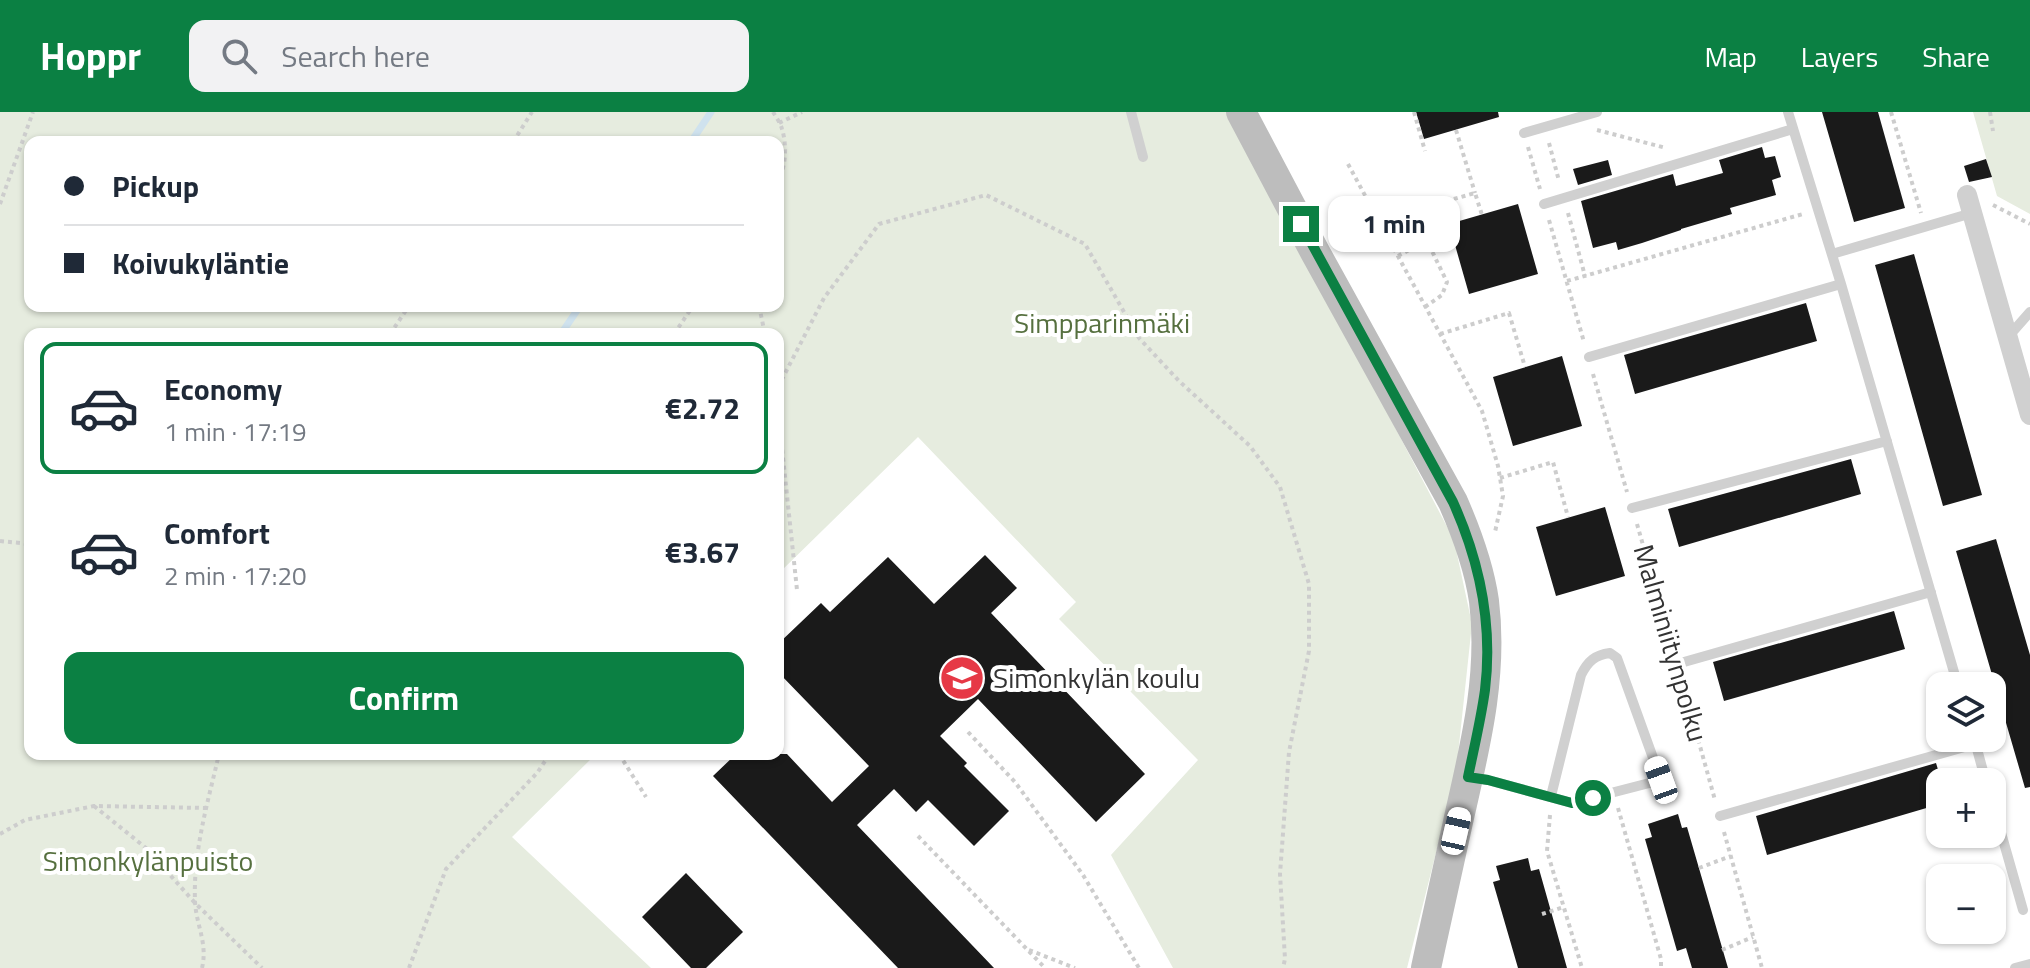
<!DOCTYPE html>
<html lang="en">
<head>
<meta charset="utf-8">
<style>
	:root { --surface:#fff; --page:#f2f2f3; --text:#1f2937; --muted:#747a83; --line:#e0e1e3; --accent:#0b8043 }
	body { margin:0; font-family:"Titillium Web",sans-serif; background:var(--page); color:var(--text); height:100vh; display:flex; flex-direction:column; font-size:30px; white-space:nowrap }
	* { box-sizing:border-box; margin:0 }
	p { font-size:26px; color:var(--muted) }
	.icon { flex:none; width:44px; height:44px; fill:none; stroke:currentColor; stroke-width:2; stroke-linecap:round; stroke-linejoin:round }
	.map { position:relative; flex:1; overflow:hidden }
	.drawer { position:absolute; left:24px; top:216px; width:760px; height:432px; display:flex; flex-direction:column; background:var(--surface); border-radius:16px; box-shadow:0 2px 6px #0004 }
	.drawer>* { flex:none }
	.banner { position:absolute; left:24px; top:24px; width:760px; height:176px; border-radius:16px; box-shadow:0 2px 6px #0004; display:grid; align-content:center; height:176px; padding:0 40px; background:var(--surface) }
	.fabs { position:absolute; left:1926px; top:560px; display:grid; gap:16px }
	.fabs a { display:grid; place-items:center; width:80px; height:80px; border-radius:16px; background:var(--surface); box-shadow:0 2px 6px #0004; font-size:40px }
	.end { position:absolute; width:36px; height:36px; margin:-18px; border:10px solid #0b8043; background:#fff; box-shadow:0 0 0 4px #fff }
	.from { border-radius:50% }
	.bubble { position:absolute; height:56px; border-radius:16px; background:var(--surface); box-shadow:0 2px 6px #0004; font-size:26px; font-weight:700; line-height:56px; text-align:center }
	.car { position:absolute; width:24px; height:48px; margin:-24px -12px; border-radius:10px; box-shadow:0 0 6px 2px #0007; background:linear-gradient(#fff 24%,#345 0 40%,#fff 0 76%,#345 0 86%,#fff 0) }
	.banner b { display:flex; align-items:center; gap:28px; height:76px; font-size:30px }
	.banner b+b { border-top:2px solid var(--line) }
	.banner i { width:20px; height:20px; background:var(--text) }
	ul { padding:14px 0 0; list-style:none }
	li { display:flex; align-items:center; gap:24px; height:132px; margin:0 16px 12px; padding:0 24px; border:4px solid transparent; border-radius:16px }
	li div { flex:1 }
	li b { display:block; font-size:30px }
	li em { font-style:normal; font-weight:700 }
	li.active { border-color:var(--accent) }
	li>.icon { width:72px; height:72px; stroke-width:1.5 }
	.primary-button { display:flex; gap:16px; margin-top:auto; padding:16px 40px }
	.primary-button a { flex:1; height:92px; border-radius:16px; background:var(--accent); color:#fff; font-size:32px; font-weight:700; line-height:92px; text-align:center }
	header { display:flex; align-items:center; gap:48px; box-sizing:border-box; height:112px; padding:0 40px; background:var(--accent); color:#fff }
	header strong { font-size:38px }
	nav { display:flex; gap:44px; margin-inline-start:auto; font-size:28px }
	.search { width:560px; height:72px; background:var(--page); display:flex; align-items:center; gap:20px; box-sizing:border-box; padding:0 28px; border-radius:16px; color:var(--muted); font-size:30px }
	.map>svg:first-child { display:block }
	.green { fill:#e6ecdf; fill-rule:evenodd }
	.lines { fill:none; stroke-linecap:round; stroke-linejoin:round }
	.stream { stroke:#cfe2ee; stroke-width:7 }
	.building { fill:#1a1a1a }
	.path { stroke:#cdcdcd; stroke-width:4; stroke-dasharray:4 4; stroke-linecap:butt }
	.service { stroke:#d0d0d0; stroke-width:10 }
	.minor { stroke:#d0d0d0; stroke-width:20 }
	.secondary { stroke:#bdbdbd; stroke-width:30 }
	.route { stroke:#0b8043; stroke-width:10 }
	.labels { text-anchor:middle; stroke-width:8; stroke-linejoin:round; paint-order:stroke }
	.park-label { font-size:28px; fill:#56703f; stroke:#fff }
	.street-label { font-size:28px; fill:#333; stroke:#fff }
	.poi-label { font-size:28px; fill:#333; stroke:#fff; text-anchor:start }
</style>
</head>
<body>
<header>
<strong>Hoppr</strong>
<div class="search"><svg class="icon" aria-label="search" viewBox="0 0 24 24"><circle cx="10" cy="10" r="6"/><path d="M15 15l6 6"/></svg>Search here</div>
<nav><a>Map</a><a>Layers</a><a>Share</a></nav>
</header>
<div class="map">
<svg width="2030" height="856" viewBox="0 0 2030 856">
	<rect width="100%" height="100%" fill="#fff"/>
	<path class="green" d="M0,0h1228l37,67 189,361 18,84 -16,149 -49,195h-234l-62,-113 87,-95 -139,-141 17,-17 -158,-165 -140,137v-240h-748v420h566l-84,83 139,131h-651zM30,30h748v164h-748z
		M1973,0h57v102l-33,-18z"/>
	<g class="lines">
		<path class="stream" d="M691,30l20,-30
			M561,222l19,-28"/>
	</g>
	<path class="building" d="M1416,0h82l1,5 -75,22z
		M1822,0h56l27,96 -51,14z
		M1762,35l3,11 10,-2 6,21 -9,3 4,15 -46,13 2,6 -51,15v1l-39,13 -24,7 -2,-8 -23,6 -12,-47 92,-27 3,12 47,-13 -4,-13z
		M1986,47l6,18 -23,5 -5,-16z
		M1608,48l4,15 -34,10 -5,-16z
		M1518,92l20,70 -69,20 -20,-70z
		M1914,142l68,241 -39,11 -68,-241z
		M1806,191l11,38 -182,53 -11,-39z
		M1562,244l20,70 -69,20 -20,-69z
		M1851,347l10,35 -182,53 -11,-38z
		M1605,395l20,69 -69,20 -20,-69z
		M1996,427l34,116v132l-5,1 -69,-237z
		M985,443l32,33 -26,25 154,161 -49,48 -118,-123 -38,37 27,27 -3,3 45,45 -35,35 -46,-46 -12,12 -22,-23 -37,36 137,143h-96l-185,-192 23,-22h51l45,48 37,-36 -91,-94v-28l43,-41 9,9 58,-55 46,47z
		M1894,499l11,38 -181,52 -11,-39z
		M1936,651l4,13v28l-173,51 -11,-39z
		M1678,702l4,14 5,-1 41,141h-36l-6,-20 -9,3 -32,-112 7,-2 -4,-13z
		M1528,746l3,13 8,-2 28,99h-49l-25,-86 7,-2 -4,-14z
		M686,761l57,59 -37,36h-15l-49,-51z"/>
	<g class="lines">
		<path class="path" d="M773,0c3,5 8,12 9,17 5,16 4,38 -4,52
			M1414,0l11,39
			M1891,0l30,101
			M1990,0l3,19
			M779,11l23,-11
			M1456,18l19,63
			M1597,18l69,18
			M513,30l19,-30
			M1549,31l10,38
			M1528,35l12,42
			M1348,52l134,247 16,55 5,30 -8,36
			M0,92l33,-92
			M1993,93l37,19
			M1568,101l17,63
			M1549,108l35,122
			M1398,144l33,-18
			M1567,169l236,-67
			M759,194l6,28
			M1425,195l17,-12 5,-13 -18,-37 7,-41 39,-11 7,22
			M390,222l19,-28
			M674,222l19,-28
			M1440,222l69,-21 16,54
			M1593,262l34,118
			M778,275l46,-89 55,-74 107,-29 99,49 54,94 40,43 71,65 30,41 29,97v67l-20,101 -9,122 5,85 -2,9
			M778,298l19,180
			M1500,366l53,-16 15,55
			M1637,412l36,126
			M0,429l30,3
			M1681,566l34,122
			M968,620l47,50 68,93 56,93
			M619,642l27,43
			M94,694l52,42 49,55 67,65
			M1618,696l43,151v9
			M1550,703l-3,36 35,117
			M1724,720l38,136
			M0,722l25,-14 69,-14 113,2
			M918,724l127,132
			M1699,756l32,-12
			M1542,802l22,-7
			M1029,838l46,18
			M1722,838l31,-13
			M202,856c6,-25 -6,-43 -7,-67 -2,-50 13,-99 24,-147
			M409,856l37,-99 91,-96 13,-19"/>
		<path class="service" d="M1131,0l12,45
			M1788,0l53,172 117,402
			M1524,21l73,-21
			M1544,92l249,-75
			M1832,142l140,-41
			M2008,225l22,-25
			M1589,245l252,-73
			M1632,396l255,-67
			M1677,552l254,-72
			M1974,626l12,44
			M1470,665l18,3 84,23 89,-23 -44,-122 -7,-5c-15,2 -22,8 -29,22l-30,121
			M1992,689l31,109
			M1720,704l255,-72
			M2015,856l15,-4"/>
		<path class="minor" d="M1967,83l63,220"/>
		<path class="secondary" d="M1241,0l74,140 138,250c14,32 26,64 31,99 9,72 -8,142 -24,212 -11,51 -23,103 -34,155"/>
	</g>
	<g class="lines">
		<path class="route" d="M1301,112l152,278c27,60 40,122 32,188 -4,29 -11,58 -17,87l20,3 84,23 21,-5"/>
	</g>
	<defs>
		<g id="school-disc" transform="scale(2.3)"><circle r="9.5" fill="#e63946" stroke="#fff"/><path d="M0-5L7-2L0 1L-7-2ZM-4 1L0 2.5L4 1V4Q0 6-4 4Z" fill="#fff"/></g>
	</defs>
	<g fill-rule="evenodd">
		<use href="#school-disc" x="962" y="566"/>
	</g>
	<g class="labels">
		<g class="park-label">
			<text x="1102" y="221">Simpparinmäki</text>
			<text x="148" y="759">Simonkylänpuisto</text>
		</g>
		<g class="street-label">
			<text transform="translate(1671 531) rotate(74)" y="10">Malminiitynpolku</text>
		</g>
		<g class="poi-label">
			<text x="993" y="576">Simonkylän koulu</text>
		</g>
	</g>
</svg>
<div class="fabs">
<a><svg class="icon" aria-label="layers" viewBox="0 0 24 24"><path d="M12 4l9 5-9 5-9-5zM3 14l9 5 9-5"/></svg></a>
<a>+</a>
<a>−</a>
</div>
<i class="end from" style="left:1593px;top:686px"></i>
<i class="end" style="left:1301px;top:112px"></i>
<div class="bubble" style="left:1328px;top:84px;width:132px">1 min</div>
<i class="car" style="left:1661px;top:668px;rotate:340deg"></i>
<i class="car" style="left:1456px;top:719px;rotate:13deg"></i>
<div class="banner">
<b><i class="from"></i>Pickup</b>
<b><i></i>Koivukyläntie</b>
</div>
<section class="drawer">
<ul>
<li class="active"><svg class="icon" aria-label="car" viewBox="0 0 24 24"><path d="M5 17H2v-5l4-1 3-4h7l3 4 3 1v5h-3M9 17h6M6 11h13"/><circle cx="7" cy="17" r="2"/><circle cx="17" cy="17" r="2"/></svg><div><b>Economy</b><p>1 min · 17:19</p></div><em>€2.72</em></li>
<li><svg class="icon" aria-label="car" viewBox="0 0 24 24"><path d="M5 17H2v-5l4-1 3-4h7l3 4 3 1v5h-3M9 17h6M6 11h13"/><circle cx="7" cy="17" r="2"/><circle cx="17" cy="17" r="2"/></svg><div><b>Comfort</b><p>2 min · 17:20</p></div><em>€3.67</em></li>
</ul>
<div class="primary-button"><a>Confirm</a></div>
</section>
</div>
</body>
</html>
